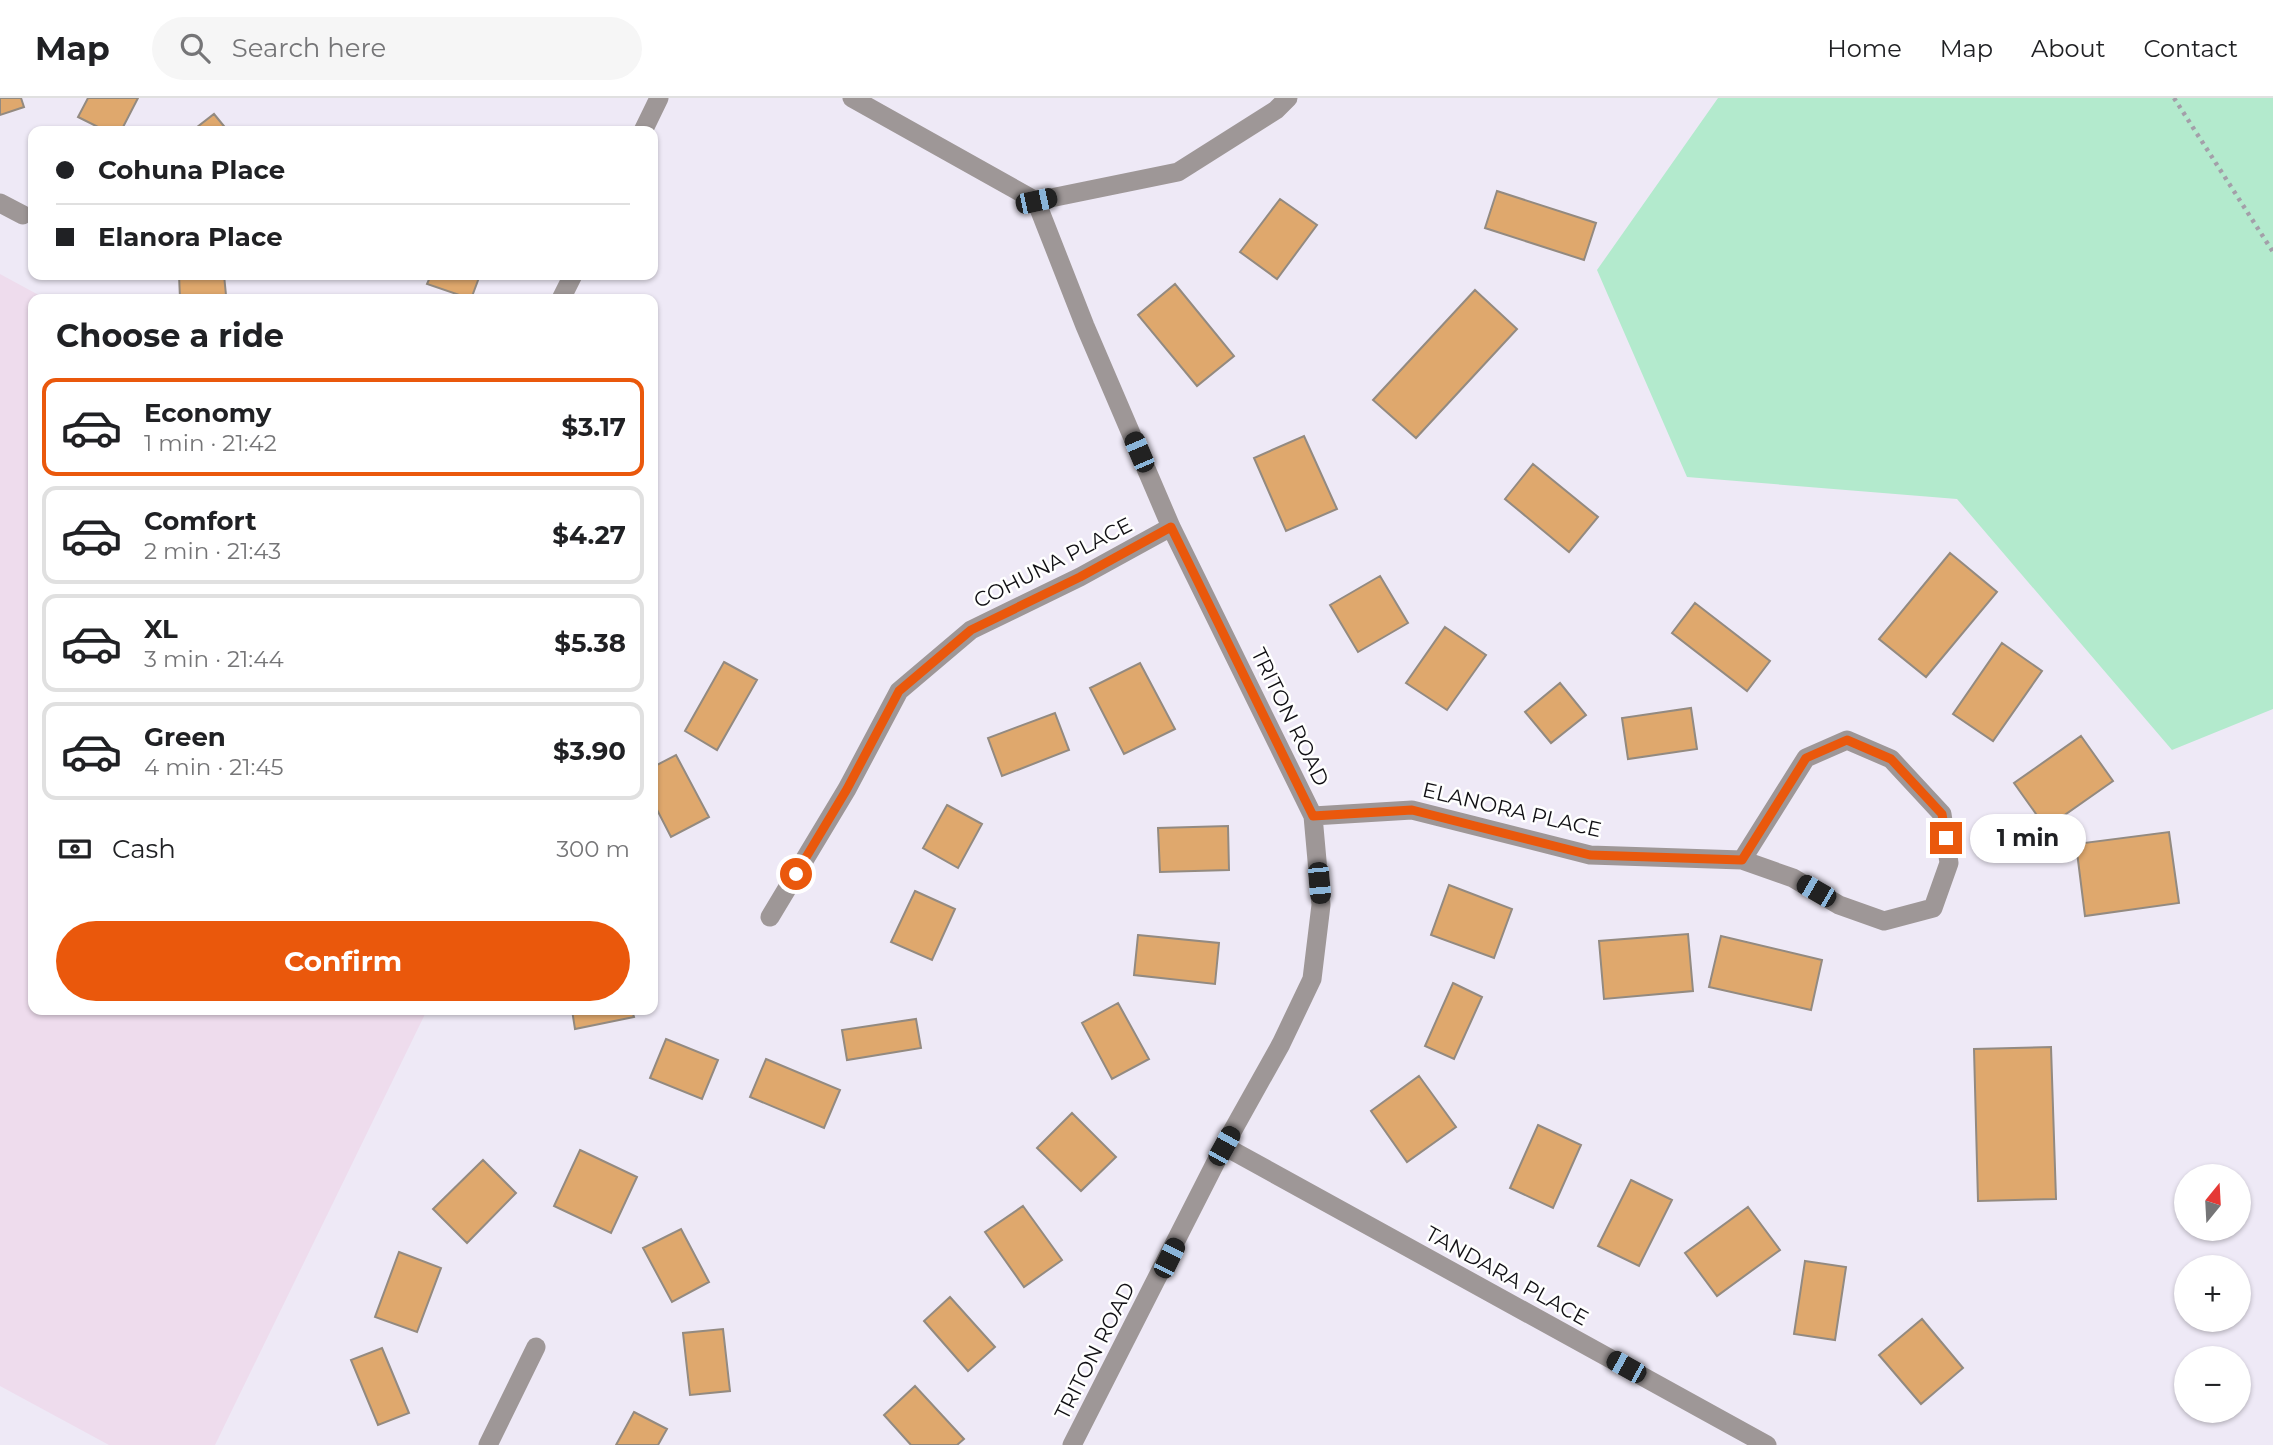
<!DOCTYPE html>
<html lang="en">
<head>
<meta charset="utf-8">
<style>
	:root { --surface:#fff; --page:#f6f6f6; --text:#202124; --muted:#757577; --line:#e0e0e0; --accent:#ea580c }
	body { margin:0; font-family:Montserrat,sans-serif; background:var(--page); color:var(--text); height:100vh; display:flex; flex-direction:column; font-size:26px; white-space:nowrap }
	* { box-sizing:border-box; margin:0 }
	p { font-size:23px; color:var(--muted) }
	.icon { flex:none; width:38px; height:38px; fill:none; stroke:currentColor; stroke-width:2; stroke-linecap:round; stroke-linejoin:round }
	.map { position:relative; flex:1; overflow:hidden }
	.details { position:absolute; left:28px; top:196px; width:630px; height:721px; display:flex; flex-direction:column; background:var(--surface); border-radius:14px; box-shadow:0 2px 5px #0004 }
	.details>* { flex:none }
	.banner { position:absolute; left:28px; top:28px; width:630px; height:154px; border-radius:14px; box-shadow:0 2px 5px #0004; display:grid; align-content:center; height:154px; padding:0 28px; background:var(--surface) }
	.needle { width:46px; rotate:18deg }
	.controls { position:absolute; left:2174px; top:1066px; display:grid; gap:14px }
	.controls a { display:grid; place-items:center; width:77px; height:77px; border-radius:50%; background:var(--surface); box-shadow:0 2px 5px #0004; font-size:35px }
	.end { position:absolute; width:32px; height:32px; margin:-16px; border:9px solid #ea580c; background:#fff; box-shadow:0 0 0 4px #fff }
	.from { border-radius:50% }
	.bubble { position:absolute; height:49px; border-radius:24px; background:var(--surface); box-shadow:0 2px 5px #0004; font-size:23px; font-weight:700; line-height:49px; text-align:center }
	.car { position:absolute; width:21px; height:42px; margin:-21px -10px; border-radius:9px; box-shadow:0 0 5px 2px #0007; background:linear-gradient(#222 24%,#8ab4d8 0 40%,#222 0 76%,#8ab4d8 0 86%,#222 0) }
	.banner b { display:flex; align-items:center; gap:24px; height:66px; font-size:26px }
	.banner b+b { border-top:2px solid var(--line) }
	.banner i { width:18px; height:18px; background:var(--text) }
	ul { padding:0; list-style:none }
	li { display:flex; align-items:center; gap:21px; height:98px; margin:0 14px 10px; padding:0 14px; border:4px solid var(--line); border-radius:14px }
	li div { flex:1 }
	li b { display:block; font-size:26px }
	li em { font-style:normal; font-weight:700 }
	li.selected { border-color:var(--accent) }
	li>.icon { width:63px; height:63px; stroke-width:1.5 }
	h2 { padding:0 28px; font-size:32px; line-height:84px }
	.pay { display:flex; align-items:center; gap:18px; height:77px; padding:0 28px; font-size:26px }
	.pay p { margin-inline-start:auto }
	.action { display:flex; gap:14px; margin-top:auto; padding:14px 28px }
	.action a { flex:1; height:80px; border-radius:42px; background:var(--accent); color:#fff; font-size:28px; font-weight:700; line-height:80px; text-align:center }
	header { display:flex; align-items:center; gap:42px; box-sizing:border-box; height:98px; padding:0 35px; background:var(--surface); border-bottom:2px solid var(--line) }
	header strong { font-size:33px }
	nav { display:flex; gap:38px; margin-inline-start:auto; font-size:24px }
	.search { width:490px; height:63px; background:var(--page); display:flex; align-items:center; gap:18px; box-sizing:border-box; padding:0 24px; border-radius:38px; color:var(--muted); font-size:26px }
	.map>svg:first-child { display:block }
	.education { fill:#eedced }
	.green { fill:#b3eacd }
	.building { fill:#dfa86d; stroke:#938a80; stroke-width:2 }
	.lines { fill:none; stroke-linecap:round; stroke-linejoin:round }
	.path { stroke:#a39fa9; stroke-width:4.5; stroke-dasharray:3.5 5; stroke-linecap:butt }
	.minor { stroke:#9e9797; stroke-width:19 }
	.route { stroke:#ea580c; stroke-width:9 }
	.labels { text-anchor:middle; stroke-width:5; stroke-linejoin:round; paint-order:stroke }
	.street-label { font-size:21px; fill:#111014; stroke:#fff }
</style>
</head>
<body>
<header>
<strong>Map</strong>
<div class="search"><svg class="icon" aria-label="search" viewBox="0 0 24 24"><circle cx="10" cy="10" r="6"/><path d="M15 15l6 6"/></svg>Search here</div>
<nav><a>Home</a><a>Map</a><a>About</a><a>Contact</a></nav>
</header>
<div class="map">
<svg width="2273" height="1347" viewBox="0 0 2273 1347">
	<rect width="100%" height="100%" fill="#eee9f6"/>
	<path class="education" d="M0,176l46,25h-13v711h394l-212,435h-106l-109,-59z"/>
	<path class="green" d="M1718,0h555v611l-101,41 -215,-251 -270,-22 -90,-207z"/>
	<path class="building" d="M0,0h21l3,9 -24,8z
		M88,0h50l-17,33h-15l-28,-14z
		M214,16l14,17h-36z
		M1497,93l99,32 -12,37 -99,-32z
		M1280,101l37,26 -40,54 -37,-27z
		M179,177h45l2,20 -46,3z
		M431,177h49l-9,24 -44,-15z
		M1175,186l59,72 -37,30 -59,-71z
		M1475,192l42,39 -101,109 -43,-38z
		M1304,338l33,73 -51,22 -32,-73z
		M1533,366l65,53 -29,35 -64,-53z
		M1950,455l47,39 -71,85 -47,-38z
		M1380,478l28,47 -50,29 -28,-47z
		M1695,505l75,58 -23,30 -75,-58z
		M1445,529l41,28 -39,55 -41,-27z
		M2002,545l40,28 -49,70 -40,-27z
		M724,564l33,18 -40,70 -32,-19z
		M1140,565l35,66 -51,25 -34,-66z
		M1560,585l26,32 -35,28 -26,-31z
		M1691,610l6,41 -69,10 -6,-41z
		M1055,615l14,37 -67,26 -14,-38z
		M2081,638l32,45 -67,47 -32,-45z
		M676,657l33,62 -38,20 -18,-35v-35z
		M947,707l35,19 -24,44 -35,-20z
		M1228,728l1,44 -69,2 -2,-44z
		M2169,734l10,71 -94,13 -9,-72z
		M1449,787l63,24 -18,49 -63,-23z
		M915,793l40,18 -23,51 -41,-18z
		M1688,836l5,57 -89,8 -5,-58z
		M1138,837l81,8 -4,41 -81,-9z
		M1721,838l101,24 -11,50 -102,-23z
		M1453,885l29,14 -28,62 -29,-13z
		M1118,905l31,56 -37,20 -30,-56z
		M572,912h60l2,7 -59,12z
		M916,921l5,29 -74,12 -5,-30z
		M666,941l52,21 -16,39 -52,-21z
		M2051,949l5,152 -78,2 -4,-152z
		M766,961l74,31 -16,38 -74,-31z
		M1419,978l37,51 -49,35 -36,-51z
		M1072,1015l44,44 -35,34 -44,-43z
		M1538,1027l43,20 -28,63 -43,-20z
		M580,1052l57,27 -26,56 -57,-27z
		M483,1062l33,33 -49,50 -34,-34z
		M1631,1082l41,20 -33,66 -41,-20z
		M1023,1108l39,54 -38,27 -39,-55z
		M1748,1109l32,43 -63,46 -32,-43z
		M681,1131l28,53 -37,20 -29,-54z
		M399,1154l42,16 -24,64 -42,-15z
		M1805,1163l41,6 -11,73 -41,-6z
		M950,1199l45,50 -27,24 -44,-50z
		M1922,1221l41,49 -42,36 -42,-49z
		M723,1231l7,62 -40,4 -7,-62z
		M382,1250l27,65 -31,12 -27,-65z
		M915,1288l49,53 -7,6h-46l-27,-30z
		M634,1314l33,17 -9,16h-42z"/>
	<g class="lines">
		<path class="path" d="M2174,0l99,154"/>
		<path class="minor" d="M852,0l184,103 49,125 86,201 142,289 8,89 -9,74 -31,65 -57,102 -152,299
			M643,33l16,-33
			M1036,103l142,-29 98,-62 12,-12
			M0,105l23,12
			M561,201l12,-24
			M1313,718l99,-6 178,45 152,5 51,18 46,27 45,16 49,-13 16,-45 -7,-49 -51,-55 -44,-19 -41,18 -64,102
			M770,819l77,-128 52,-98 72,-61 109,-53 91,-50
			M1224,1048l543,299
			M488,1347l48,-98"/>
	</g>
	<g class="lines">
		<path class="route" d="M796,776l51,-85 52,-98 72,-61 109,-53 91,-50 142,289 99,-6 178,45 152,5 64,-102 41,-18 44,19 51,55 4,24"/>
	</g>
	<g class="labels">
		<g class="street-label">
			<text transform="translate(1053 465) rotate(-27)" y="7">COHUNA PLACE</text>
			<text transform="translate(1290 619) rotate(64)" y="7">TRITON ROAD</text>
			<text transform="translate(1512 712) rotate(13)" y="7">ELANORA PLACE</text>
			<text transform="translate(1507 1178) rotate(29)" y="7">TANDARA PLACE</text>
			<text transform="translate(1095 1253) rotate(-63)" y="7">TRITON ROAD</text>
		</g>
	</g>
</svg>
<div class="controls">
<a><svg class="needle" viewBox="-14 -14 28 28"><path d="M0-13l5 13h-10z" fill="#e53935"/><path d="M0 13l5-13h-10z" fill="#757577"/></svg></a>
<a>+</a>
<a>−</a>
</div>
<i class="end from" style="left:796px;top:776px"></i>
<i class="end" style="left:1946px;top:740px"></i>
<div class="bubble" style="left:1970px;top:716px;width:116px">1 min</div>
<i class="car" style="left:1036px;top:103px;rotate:78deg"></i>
<i class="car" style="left:1139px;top:354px;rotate:337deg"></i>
<i class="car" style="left:1319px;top:785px;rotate:175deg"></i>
<i class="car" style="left:1816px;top:793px;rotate:300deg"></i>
<i class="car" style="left:1224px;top:1048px;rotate:29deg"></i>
<i class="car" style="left:1169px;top:1160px;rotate:26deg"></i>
<i class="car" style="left:1626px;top:1269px;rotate:299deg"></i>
<div class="banner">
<b><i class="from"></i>Cohuna Place</b>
<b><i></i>Elanora Place</b>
</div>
<section class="details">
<h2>Choose a ride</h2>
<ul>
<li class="selected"><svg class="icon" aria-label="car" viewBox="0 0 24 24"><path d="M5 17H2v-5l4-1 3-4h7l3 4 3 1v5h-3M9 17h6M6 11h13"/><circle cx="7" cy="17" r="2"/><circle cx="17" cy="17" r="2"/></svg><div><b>Economy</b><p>1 min · 21:42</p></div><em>$3.17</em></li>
<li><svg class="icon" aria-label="car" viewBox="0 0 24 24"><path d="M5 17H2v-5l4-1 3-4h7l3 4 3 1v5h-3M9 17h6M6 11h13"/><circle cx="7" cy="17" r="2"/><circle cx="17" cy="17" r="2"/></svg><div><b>Comfort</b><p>2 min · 21:43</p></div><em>$4.27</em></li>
<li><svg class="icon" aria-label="car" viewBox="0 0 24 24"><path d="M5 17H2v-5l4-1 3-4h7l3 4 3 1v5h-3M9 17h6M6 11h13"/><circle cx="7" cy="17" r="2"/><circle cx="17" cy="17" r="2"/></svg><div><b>XL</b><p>3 min · 21:44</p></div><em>$5.38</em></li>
<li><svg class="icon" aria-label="car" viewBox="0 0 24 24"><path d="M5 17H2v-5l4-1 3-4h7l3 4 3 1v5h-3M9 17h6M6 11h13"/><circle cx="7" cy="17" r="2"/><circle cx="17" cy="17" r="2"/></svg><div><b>Green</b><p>4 min · 21:45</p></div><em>$3.90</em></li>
</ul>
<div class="pay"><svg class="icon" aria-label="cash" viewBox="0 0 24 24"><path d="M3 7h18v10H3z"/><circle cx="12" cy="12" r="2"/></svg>Cash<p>300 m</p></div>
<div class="action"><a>Confirm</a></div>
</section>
</div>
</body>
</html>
